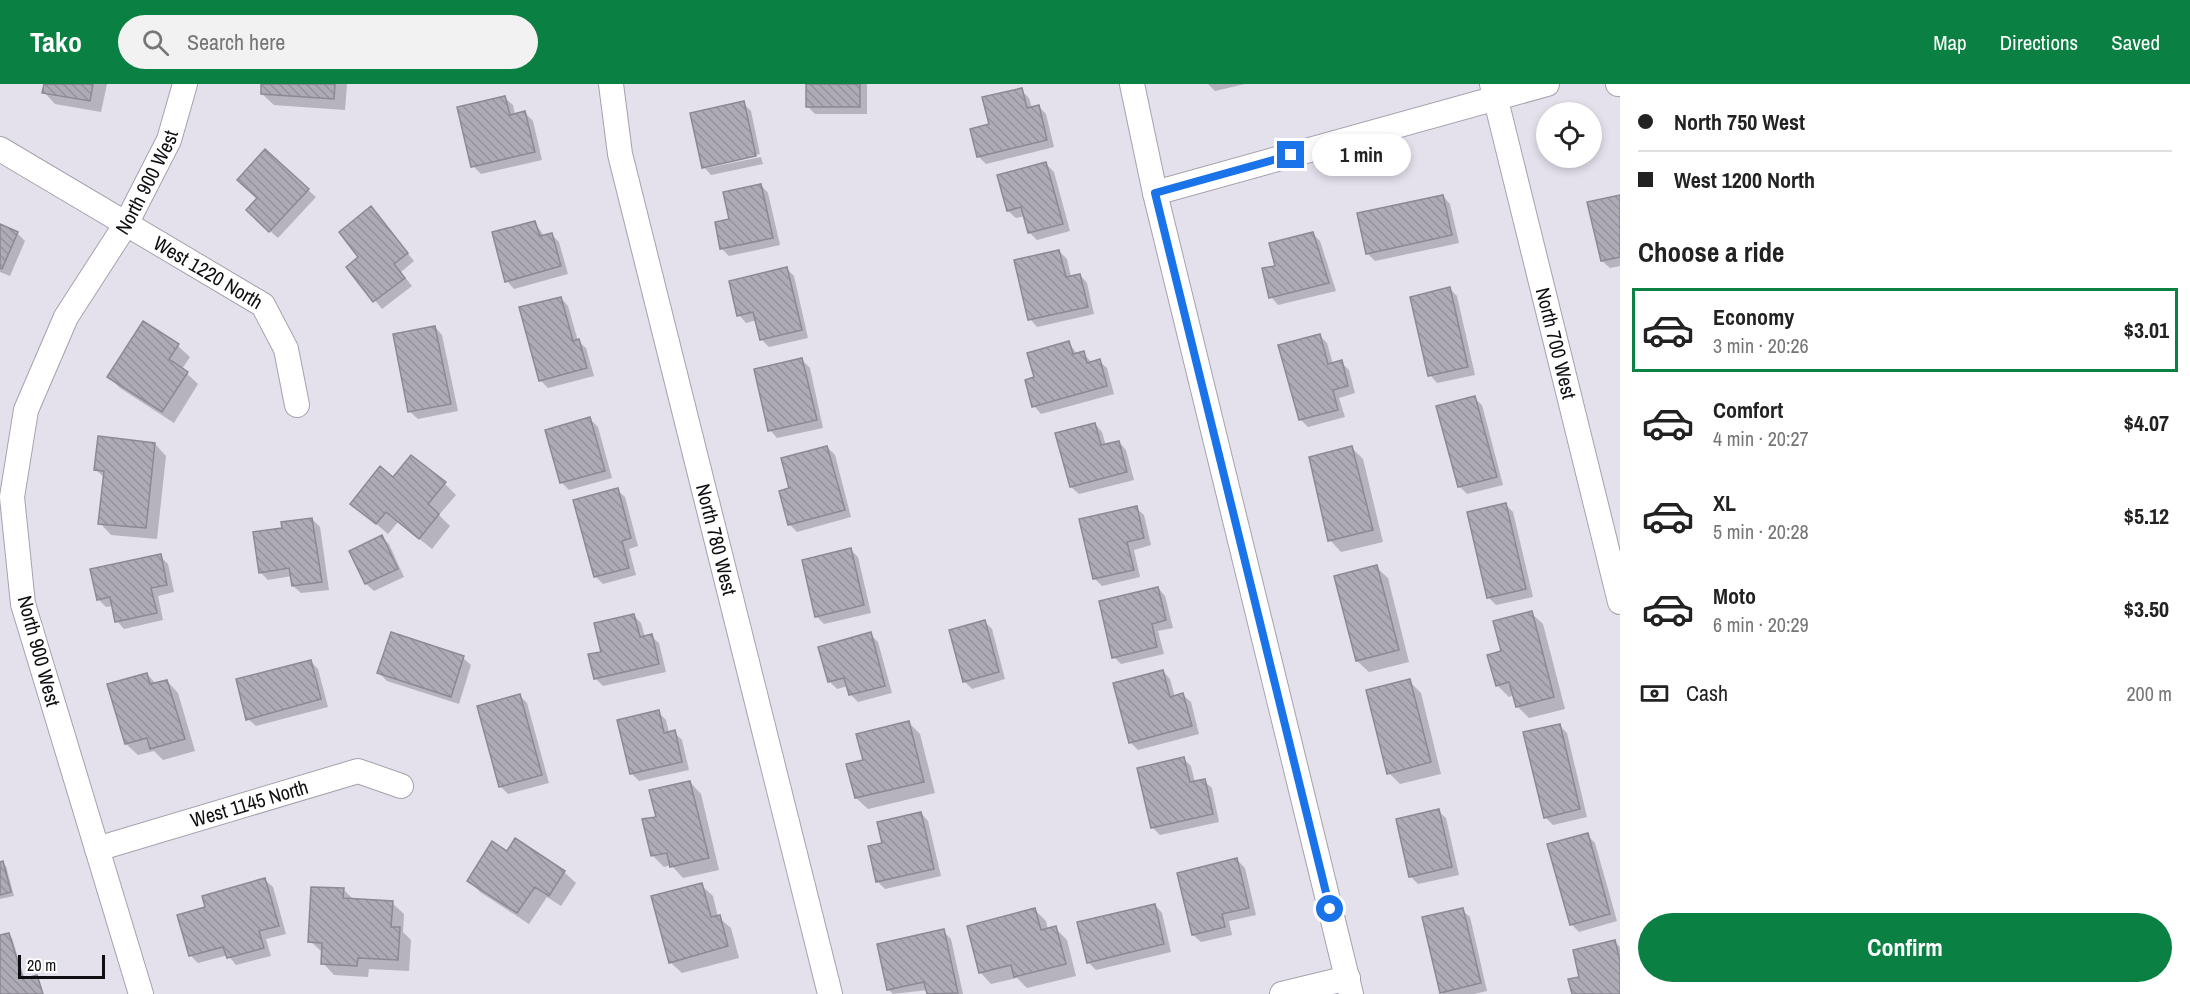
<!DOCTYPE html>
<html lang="en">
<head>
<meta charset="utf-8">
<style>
	:root { --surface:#fff; --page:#f2f2f2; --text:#222; --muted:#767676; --line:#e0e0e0; --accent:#0b8043 }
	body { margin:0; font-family:"Archivo Narrow",sans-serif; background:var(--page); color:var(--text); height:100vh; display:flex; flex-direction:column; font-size:22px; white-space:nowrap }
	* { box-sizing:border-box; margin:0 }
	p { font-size:20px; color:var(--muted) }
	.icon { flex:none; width:33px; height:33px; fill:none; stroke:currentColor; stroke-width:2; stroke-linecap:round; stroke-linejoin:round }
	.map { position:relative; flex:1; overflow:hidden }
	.panel { display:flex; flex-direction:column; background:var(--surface); width:570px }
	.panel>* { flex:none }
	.banner { display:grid; align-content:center; height:132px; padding:0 18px; background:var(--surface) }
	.tools { position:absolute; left:1536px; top:18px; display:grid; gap:12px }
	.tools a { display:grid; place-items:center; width:66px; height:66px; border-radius:50%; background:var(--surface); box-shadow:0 3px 9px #0003; font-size:30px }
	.scale { position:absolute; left:18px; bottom:15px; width:87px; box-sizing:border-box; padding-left:6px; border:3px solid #0f0e11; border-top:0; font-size:16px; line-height:21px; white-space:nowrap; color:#0f0e11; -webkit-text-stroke:4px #fff; paint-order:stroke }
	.end { position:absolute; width:27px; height:27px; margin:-14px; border:8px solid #1a73e8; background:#fff; box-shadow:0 0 0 3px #fff }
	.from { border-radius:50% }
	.bubble { position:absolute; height:42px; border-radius:21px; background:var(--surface); box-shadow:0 3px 9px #0003; font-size:20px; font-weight:800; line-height:42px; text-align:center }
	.banner b { display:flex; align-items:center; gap:21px; height:57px; font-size:22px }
	.banner b+b { border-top:2px solid var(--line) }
	.banner i { width:15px; height:15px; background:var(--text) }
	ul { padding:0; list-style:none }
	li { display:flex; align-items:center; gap:18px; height:84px; margin:0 12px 9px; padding:0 6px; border:3px solid transparent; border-radius:0px }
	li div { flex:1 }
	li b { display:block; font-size:22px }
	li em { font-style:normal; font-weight:800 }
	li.on { border-color:var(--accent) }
	li>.icon { width:54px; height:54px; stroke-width:1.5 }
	h2 { padding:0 18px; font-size:27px; line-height:72px }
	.pay { display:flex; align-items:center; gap:15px; height:66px; padding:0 18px; font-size:22px }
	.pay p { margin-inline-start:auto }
	.cta { display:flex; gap:12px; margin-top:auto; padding:12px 18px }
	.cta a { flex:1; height:69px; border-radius:36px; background:var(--accent); color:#fff; font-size:24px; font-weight:800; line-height:69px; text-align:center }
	header { display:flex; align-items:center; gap:36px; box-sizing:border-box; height:84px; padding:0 30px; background:var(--accent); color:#fff }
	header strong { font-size:28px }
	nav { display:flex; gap:33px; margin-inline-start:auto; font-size:21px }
	.search { width:420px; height:54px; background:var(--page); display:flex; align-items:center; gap:15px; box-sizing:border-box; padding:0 21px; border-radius:33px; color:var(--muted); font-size:22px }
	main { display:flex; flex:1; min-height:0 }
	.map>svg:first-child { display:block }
	.shadow { fill:#0003 }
	.building { fill:url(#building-back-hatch); stroke:#8c8994; stroke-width:1.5 }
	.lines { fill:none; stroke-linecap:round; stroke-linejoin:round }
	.minor-casing { stroke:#a5a2ad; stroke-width:26 }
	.minor { stroke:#fff; stroke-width:24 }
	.route { stroke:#1a73e8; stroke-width:8 }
	.labels { text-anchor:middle; stroke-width:4.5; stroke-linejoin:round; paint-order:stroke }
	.street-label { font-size:20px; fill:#0f0e11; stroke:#fff }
</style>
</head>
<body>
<header>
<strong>Tako</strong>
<div class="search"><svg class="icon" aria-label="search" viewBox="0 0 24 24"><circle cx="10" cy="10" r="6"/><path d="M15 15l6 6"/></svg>Search here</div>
<nav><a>Map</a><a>Directions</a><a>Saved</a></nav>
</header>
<main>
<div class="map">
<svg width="1620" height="910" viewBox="0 0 1620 910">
	<defs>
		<pattern id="building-back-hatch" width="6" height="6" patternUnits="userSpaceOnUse" patternTransform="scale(1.5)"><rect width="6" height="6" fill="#aeabb6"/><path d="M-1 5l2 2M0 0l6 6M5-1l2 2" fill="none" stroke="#94929b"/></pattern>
	</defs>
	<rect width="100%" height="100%" fill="#e4e0ec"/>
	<path class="shadow" d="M45,0h62l-6,28 -46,-8 -11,-12z
		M263,0h84l-2,26 -71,-5 -12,-11z
		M807,0h60v30h-52l-8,-8z
		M1208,0h37l-30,7z
		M1021,6l8,8 3,10 6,-2 8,8 8,33 -68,17 -8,-8 13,-31z
		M505,14l8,7 2,10 10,-2 8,8 9,39 -61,14 -8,-8z
		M743,19l8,8 9,43 -53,11v3l54,-11 2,7 -52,11 -7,-8z
		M1046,80l8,8 16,59 -33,9 -7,-7 -5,-17 -9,2 -8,-7z
		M761,101l7,8 12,52 -51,11 -7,-7 -6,-25 15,-3z
		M308,106l8,7 -38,41 -23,-20z
		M1443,112l7,8 9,39 -84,18 -8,-8z
		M1620,112v70l-10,2 -8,-7z
		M371,124l43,53 -13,11 11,14 -30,23 -34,-42 13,-10z
		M535,139l9,13 7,-2 8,8 9,32 -54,15 -7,-8z
		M0,142l17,7 8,8 -15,35 -10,-4z
		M1312,149l8,8 16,50 -58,14 -7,-8 5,-30z
		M1059,167l8,8 4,18 9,-2 7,8 7,31 -57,13 -7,-8z
		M787,185l7,7 14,62 -39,9 -8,-8 -4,-19 -11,3 -7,-8z
		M1450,205l7,7 18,79 -38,8 -7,-8z
		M561,214l7,8 10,35 8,7 8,28 -46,12 -8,-8z
		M144,239l34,23 12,11 -8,12 16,15 -24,39 -54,-35 -11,-11z
		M435,243l7,8 16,76 -40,8 -8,-7z
		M1320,252l7,7 6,21 8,-2 8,8 6,23 -16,5 6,19 -37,10 -8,-8z
		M1069,259l8,11 6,-1 9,10 7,-2 8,7 7,26 -73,20 -7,-8 2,-28z
		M802,276l8,8 13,60 -46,10 -7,-8z
		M1474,314l8,7 21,80 -36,9 -8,-8z
		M590,335l8,8 14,51 -43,12 -8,-8z
		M1095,340l7,8 4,14 13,-4 7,8 8,30 -55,14 -8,-7z
		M155,360l11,12 -9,83 -46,-4 -11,-12 5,-45 -9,-8z
		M827,363l8,8 16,62 -54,15 -8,-8 2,-35z
		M1352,364l11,11 20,83 -42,10 -11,-12z
		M394,395l50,4 12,12 -17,20 11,11 -18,23 -34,-27 -10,12 -36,-31z
		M617,406l8,7 13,49 -9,3 7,26 -33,9 -8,-8z
		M1505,420l8,8 20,85 -37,8 -8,-8z
		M1136,424l8,7 7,30 -17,5 6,27 -38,9 -8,-8z
		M312,435l8,8 9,63 -28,3 -8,-7 -1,-10 -24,4 -8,-8 23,-43z
		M382,453l7,7 15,33 -30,14 -8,-7 -15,-33z
		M851,466l7,7 13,56 -47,11 -8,-8z
		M160,472l8,8 6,28 -16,4 5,24 -39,9 -7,-8 -4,-15 -7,1 -8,-8z
		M1376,483l12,11 21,84 -40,10 -12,-11 -21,-84z
		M1158,504l7,8 8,32 -15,3 6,23 -43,10 -7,-7z
		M1531,529l12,11 22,85 -36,9 -12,-12 -3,-11 -5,2 -12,-12 6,-33z
		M634,532l7,7 4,14 6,-1 8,7 7,29 -63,14 -8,-8 7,-25z
		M985,538l7,7 13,50 -33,10 -8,-8z
		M870,550l8,8 14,51 -34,9 -8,-8 -2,-8 -11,3 -8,-8z
		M463,574l8,7 -12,39 -72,-23 -8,-8z
		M310,577l8,8 10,38 -72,19 -8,-7z
		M1163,587l7,8 5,18 8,-2 8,7 8,32 -61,16 -8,-8z
		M147,590l9,10 11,-3 11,12 17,58 -32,9 -9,-9 -16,4 -12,-11z
		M1409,597l12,12 20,81 -41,10 -11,-11z
		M520,612l7,7 22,80 -41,11 -8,-8z
		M658,628l8,8 3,13 5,-1 8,8 7,30 -50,11 -8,-8z
		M909,639l11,11 15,59 -67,16 -12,-11z
		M1559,641l8,8 20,84 -34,8 -8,-8z
		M1183,674l8,8 4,17 9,-2 8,7 7,34 -59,13 -7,-7 -14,-59z
		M690,698l11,12 18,76 -36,8 -12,-13 -7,2 -12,-12 6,-37z
		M1438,727l8,7 13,57 -41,9 -8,-8z
		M921,729l7,8 13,55 -56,13 -8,-8 7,-36z
		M1587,751l8,8 22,78 -38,11 -8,-8z
		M507,769l57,19 12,11 -15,23 -14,-9 -18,27 -49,-32 -12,-12z
		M1237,776l8,8 11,47 -27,6 3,14 -31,7 -8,-7z
		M0,779l6,3 8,30 -14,3z
		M265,796l8,7 13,47 -20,5 5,17 -35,9 -8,-10 -30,8 -7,-7 16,-48z
		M701,801l12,11 5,21 13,11 8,30 -57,15 -12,-11z
		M343,805l12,12 37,2 12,11 -1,18 8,8 -2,31 -40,-2 -1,8 -34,-2 -11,-12v-10l-13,-12z
		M1155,821l7,8 9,39 -75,18 -8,-8z
		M1035,826l11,11 2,9 7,-2 12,12 9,36 -49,12 -10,-10 -26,6 -11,-12z
		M1462,826l8,7 17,74 -13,3h-31l-2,-2z
		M943,847l8,8 12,55h-34l-1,-4 -35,4 -5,-5z
		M8,850l4,4 13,42 11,-3 5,17h-41v-57z
		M1615,858l5,5v47h-47l8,-16z"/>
	<path class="building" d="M44,0h49l-3,17 -48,-8z
		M261,0h74l-1,15 -73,-5z
		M806,0h54v23h-54z
		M1022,4l5,20 12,-3 8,35 -70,17 -7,-28 19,-5 -7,-27z
		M505,12l5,19 15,-4 10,41 -64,15 -14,-60z
		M744,17l12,55 -54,12 -12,-55z
		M265,65l44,40 -40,43 -23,-22 11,-12 -20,-18z
		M1046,78l17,62 -35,9 -7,-26 -14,4 -10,-36z
		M761,100l12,54 -53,11 -5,-27 14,-3 -6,-27z
		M1443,111l9,40 -86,19 -9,-41z
		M1620,111v62l-19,4 -14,-59z
		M371,122l37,47 -14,11 11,14 -32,24 -27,-35 12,-10 -19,-25z
		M535,137l5,15 12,-3 9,33 -56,16 -13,-50z
		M0,140l18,8 -16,37 -2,-1z
		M1313,148l16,51 -60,15 -7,-30 13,-2 -6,-23z
		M1059,166l7,27 14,-3 8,33 -60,13 -14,-60z
		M787,183l15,63 -42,10 -7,-28 -16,4 -8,-35z
		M1450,203l18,80 -40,9 -18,-79z
		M561,213l12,44 6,-2 8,29 -48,13 -20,-74z
		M143,237l36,23 -10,15 19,13 -26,40 -55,-35z
		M435,242l16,78 -43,8 -15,-78z
		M1320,250l8,30 14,-4 6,26 -15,4 5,20 -39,10 -21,-75z
		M1069,257l4,13 11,-3 3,12 13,-4 7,27 -75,21 -7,-27 9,-3 -7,-24z
		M802,274l15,62 -49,11 -14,-62z
		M1475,312l22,81 -39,10 -22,-81z
		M590,333l15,54 -45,12 -15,-53z
		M1095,339l6,22 18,-4 8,31 -57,15 -15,-54z
		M98,352l57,7 -9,85 -48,-4 6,-53 -10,-1z
		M827,362l18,64 -57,15 -9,-34 10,-3 -8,-30z
		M1352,362l21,84 -45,11 -19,-84z
		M411,371l35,27 -18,22 11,10 -20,25 -33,-27 -10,12 -26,-20 30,-38 13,11z
		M618,404l13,50 -9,3 7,27 -35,9 -21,-77z
		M1506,419l20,86 -39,9 -20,-86z
		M1137,422l7,32 -17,4 7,28 -41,9 -14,-60z
		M312,434l10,64 -30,4 -3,-18 -30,5 -6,-41 29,-4 -1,-6z
		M382,451l16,34 -33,15 -16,-33z
		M851,464l13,57 -49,12 -13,-57z
		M161,470l6,31 -16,3 6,25 -42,9 -5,-25 -13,3 -7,-31z
		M1377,481l22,85 -43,11 -22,-85z
		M1158,503l8,33 -14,4 5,23 -45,11 -13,-57z
		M1532,527l22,86 -38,10 -7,-25 -13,4 -9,-31 14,-4 -8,-30z
		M634,530l6,23 12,-3 7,30 -65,15 -6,-25 13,-2 -7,-29z
		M985,536l14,52 -36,10 -14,-52z
		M391,548l73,24 -13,41 -74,-24z
		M871,548l14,54 -36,9 -5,-17 -16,4 -10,-35z
		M311,576l10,39 -75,21 -10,-41z
		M1163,586l7,27 13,-4 9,33 -63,17 -16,-60z
		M147,589l3,11 17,-4 18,59 -35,10 -3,-11 -22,6 -18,-60z
		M1410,595l21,83 -44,12 -21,-84z
		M520,610l22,81 -43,12 -22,-81z
		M659,626l5,23 11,-3 7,32 -52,12 -13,-54z
		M909,637l15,61 -69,16 -9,-34 17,-4 -7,-26z
		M1560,640l20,85 -36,9 -21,-86z
		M1184,673l6,25 15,-3 8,35 -62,14 -14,-60z
		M690,697l19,77 -39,9 -3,-14 -16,3 -9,-37 14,-2 -7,-27z
		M1439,725l13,58 -43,10 -13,-58z
		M921,728l13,57 -58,13 -8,-36 14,-3 -5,-21z
		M1588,749l22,81 -40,11 -23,-81z
		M515,754l50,33 -16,25 -14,-9 -18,26 -50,-32 25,-40 15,10z
		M1237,774l12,50 -27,6 3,13 -33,8 -15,-62z
		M3,777l8,31 -11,3v-33z
		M265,794l14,48 -20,5 5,17 -37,10 -4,-11 -34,9 -12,-41 28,-8 -3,-11z
		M702,799l9,34 9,-2 8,31 -59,17 -18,-67z
		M311,803l33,1 -1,10 50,3 -2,26h9l-2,33 -40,-2 -1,8 -36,-2 1,-21 -14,-1z
		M1155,820l9,40 -77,19 -10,-41z
		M1035,824l6,22 15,-4 10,38 -52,13 -3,-12 -32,8 -12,-47z
		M1463,824l18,75 -41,10 -18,-76z
		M944,845l14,64 -31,1 -3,-12 -37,8 -10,-46z
		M9,849l14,46 14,-4 6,19h-43v-59z
		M1615,856l5,21v33h-48l-4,-15 11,-2 -6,-27z"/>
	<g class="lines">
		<g class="minor-casing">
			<g id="minor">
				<path id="s1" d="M611,0l9,70 210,840"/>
				<path d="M1132,0l23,109 196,801"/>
				<path id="s2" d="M1492,0l128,518"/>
				<path d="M1618,0h2"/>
				<path id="s3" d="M0,65l263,156 23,44 11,56"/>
				<path d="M1155,109l392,-109"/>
				<path id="s4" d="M97,765l261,-78 43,15"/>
				<path id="s5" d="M141,910l-118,-390 -11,-107 14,-87 40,-93 60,-93 43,-84 16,-56"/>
				<path d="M1282,910l66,-16"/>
			</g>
		</g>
		<use href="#minor" class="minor"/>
	</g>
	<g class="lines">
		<path class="route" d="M1291,71l-136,38 175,716"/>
	</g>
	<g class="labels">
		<g class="street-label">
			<text dy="7" stroke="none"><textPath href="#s5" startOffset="862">North 900 West</textPath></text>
			<text dy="7" stroke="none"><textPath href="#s3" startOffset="242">West 1220 North</textPath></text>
			<text dy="7" stroke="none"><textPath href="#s2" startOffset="267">North 700 West</textPath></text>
			<text dy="7" stroke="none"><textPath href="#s1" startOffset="468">North 780 West</textPath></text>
			<text transform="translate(39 567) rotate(75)" y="7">North 900 West</text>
			<text dy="7" stroke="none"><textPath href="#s4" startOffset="159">West 1145 North</textPath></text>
		</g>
	</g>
</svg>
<div class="tools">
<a><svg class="icon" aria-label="locate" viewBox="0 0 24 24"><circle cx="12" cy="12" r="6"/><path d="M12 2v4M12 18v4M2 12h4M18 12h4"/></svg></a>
</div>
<div class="scale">20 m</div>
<i class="end from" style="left:1330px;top:825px"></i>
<i class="end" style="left:1291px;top:71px"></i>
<div class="bubble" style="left:1312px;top:50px;width:99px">1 min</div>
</div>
<section class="panel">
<div class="banner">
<b><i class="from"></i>North 750 West</b>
<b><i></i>West 1200 North</b>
</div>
<h2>Choose a ride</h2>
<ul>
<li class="on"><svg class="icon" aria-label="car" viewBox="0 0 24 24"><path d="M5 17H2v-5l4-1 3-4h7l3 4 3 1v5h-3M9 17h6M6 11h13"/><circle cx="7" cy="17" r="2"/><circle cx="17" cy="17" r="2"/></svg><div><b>Economy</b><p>3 min · 20:26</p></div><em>$3.01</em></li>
<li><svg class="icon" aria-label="car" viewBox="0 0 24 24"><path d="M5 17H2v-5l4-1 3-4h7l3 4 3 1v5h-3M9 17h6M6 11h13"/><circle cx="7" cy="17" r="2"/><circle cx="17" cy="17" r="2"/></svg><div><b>Comfort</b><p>4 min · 20:27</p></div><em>$4.07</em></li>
<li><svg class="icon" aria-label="car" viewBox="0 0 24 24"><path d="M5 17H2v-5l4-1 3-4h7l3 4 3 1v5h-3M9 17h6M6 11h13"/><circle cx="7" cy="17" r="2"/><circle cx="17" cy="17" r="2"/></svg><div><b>XL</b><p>5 min · 20:28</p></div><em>$5.12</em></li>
<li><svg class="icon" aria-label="car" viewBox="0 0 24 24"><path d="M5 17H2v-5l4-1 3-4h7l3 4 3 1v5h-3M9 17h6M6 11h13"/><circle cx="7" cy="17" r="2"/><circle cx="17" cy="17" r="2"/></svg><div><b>Moto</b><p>6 min · 20:29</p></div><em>$3.50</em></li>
</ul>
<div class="pay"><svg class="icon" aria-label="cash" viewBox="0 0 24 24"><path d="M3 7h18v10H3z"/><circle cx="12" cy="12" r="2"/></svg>Cash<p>200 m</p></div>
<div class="cta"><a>Confirm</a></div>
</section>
</main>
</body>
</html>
